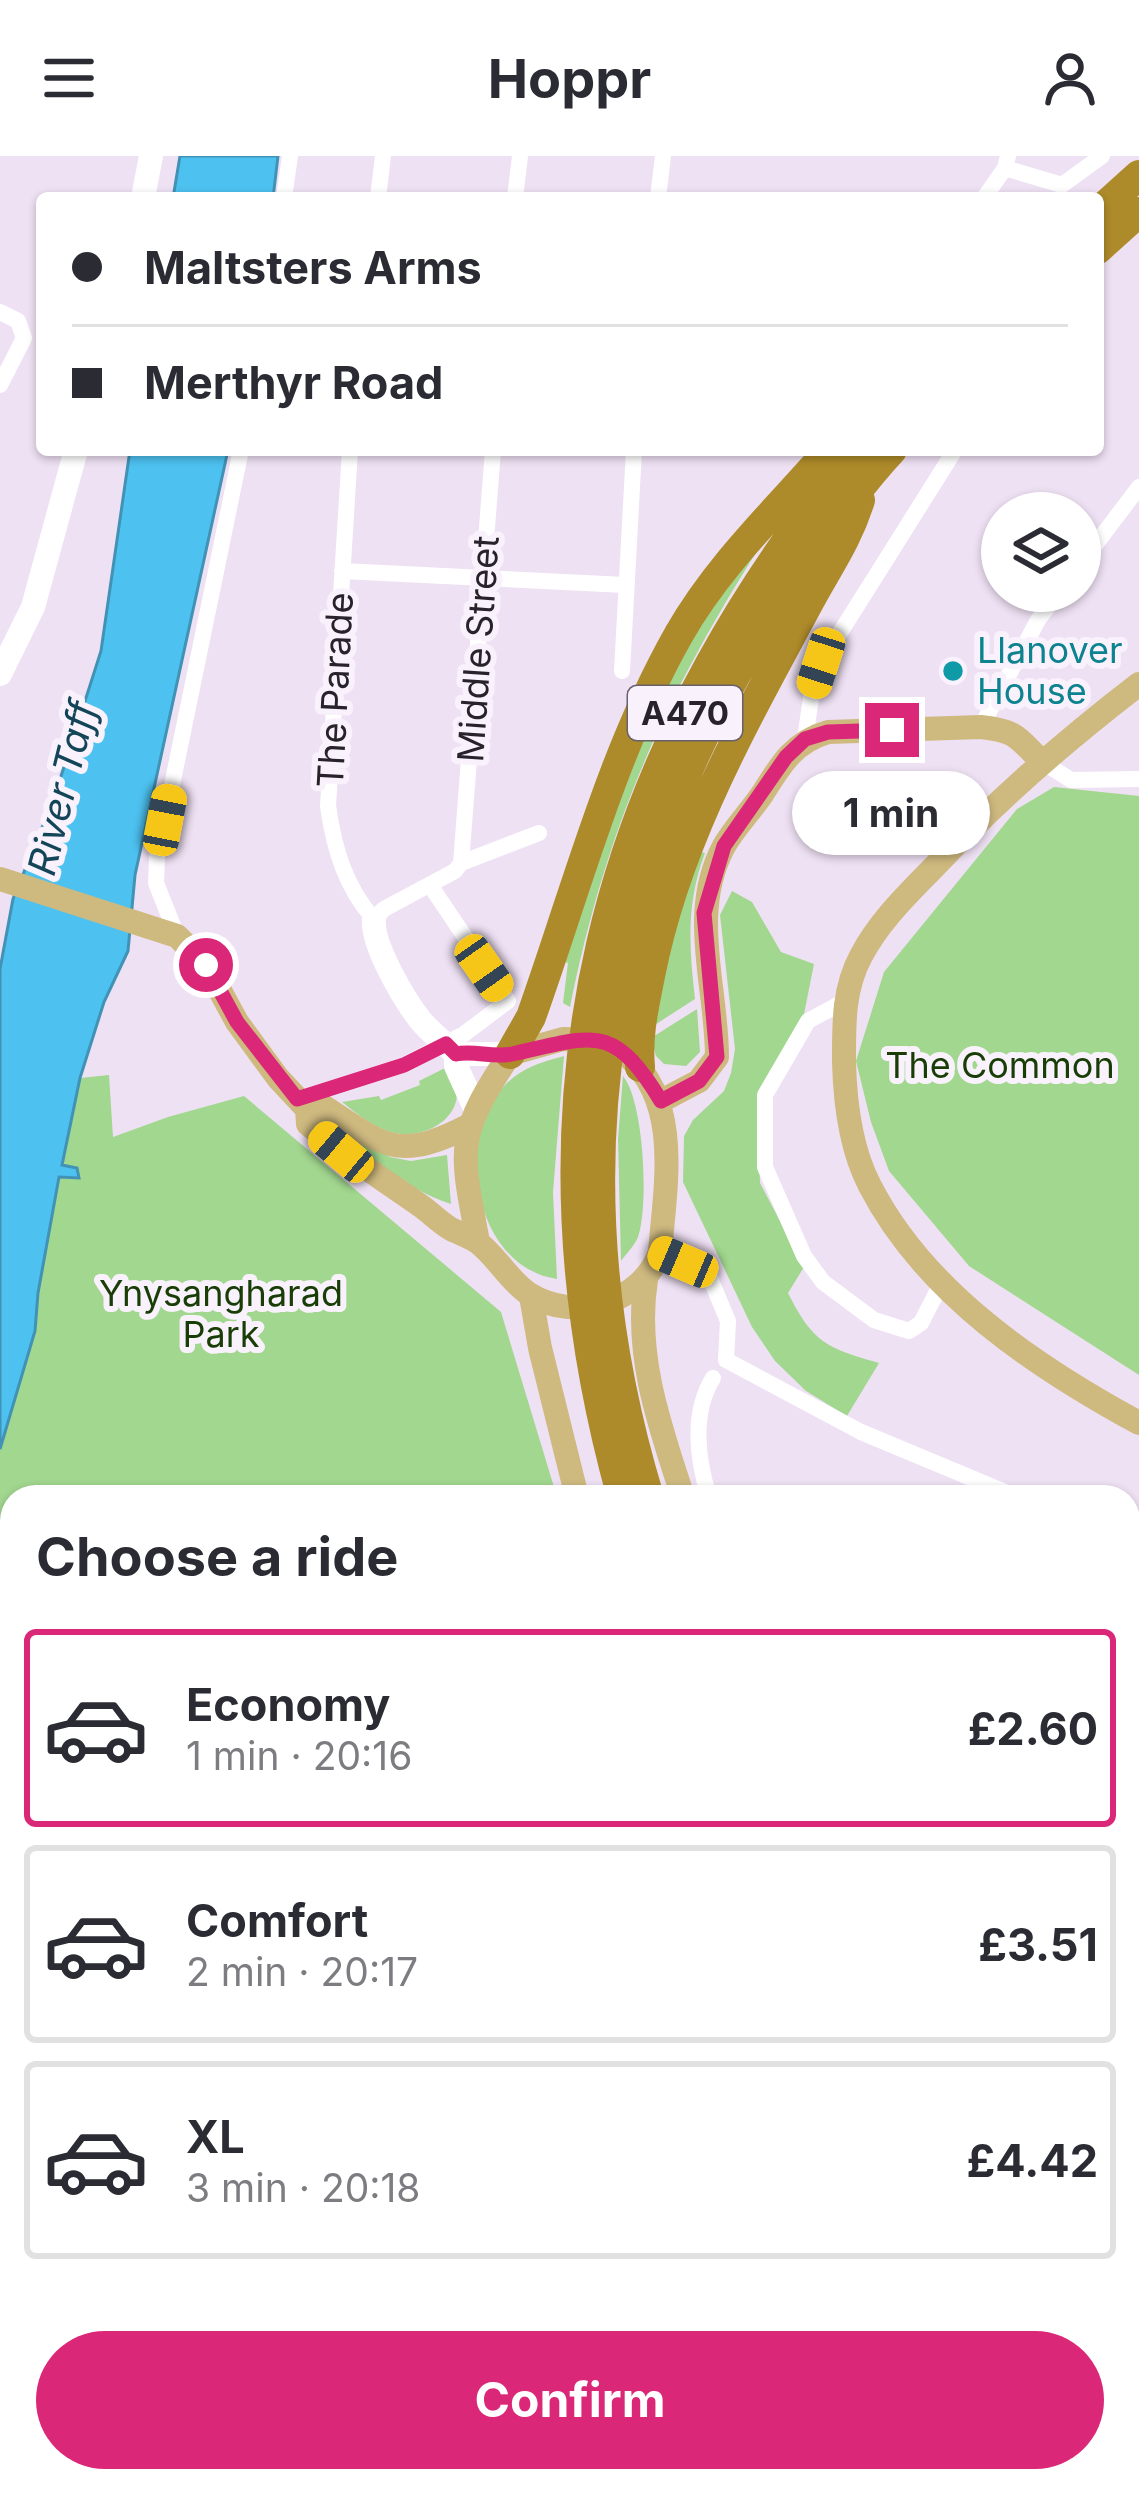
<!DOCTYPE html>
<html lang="en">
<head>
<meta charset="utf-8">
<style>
	:root { --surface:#fff; --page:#f2f2f3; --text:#2b2b33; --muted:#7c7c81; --line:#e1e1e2; --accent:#db2777 }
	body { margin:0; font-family:Inter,sans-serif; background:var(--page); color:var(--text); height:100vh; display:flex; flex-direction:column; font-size:45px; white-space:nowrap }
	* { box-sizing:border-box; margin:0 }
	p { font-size:39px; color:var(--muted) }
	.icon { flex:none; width:66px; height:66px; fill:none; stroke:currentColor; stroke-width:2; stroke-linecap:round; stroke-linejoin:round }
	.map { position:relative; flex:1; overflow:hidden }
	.drawer { position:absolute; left:0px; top:1329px; width:1140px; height:1008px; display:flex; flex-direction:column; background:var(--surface); border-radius:36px 36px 0 0; box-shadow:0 3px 9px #0004 }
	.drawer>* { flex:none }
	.top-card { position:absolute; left:36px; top:36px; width:1068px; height:264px; border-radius:12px; box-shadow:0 3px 9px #0004; display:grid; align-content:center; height:264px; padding:0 36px; background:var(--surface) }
	.controls { position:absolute; left:981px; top:336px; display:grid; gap:24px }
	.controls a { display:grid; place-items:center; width:120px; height:120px; border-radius:50%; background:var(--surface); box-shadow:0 3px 9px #0004; font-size:60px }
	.end { position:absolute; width:54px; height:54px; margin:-27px; border:15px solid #db2777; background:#fff; box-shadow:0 0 0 6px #fff }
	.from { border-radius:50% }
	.bubble { position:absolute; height:84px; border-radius:42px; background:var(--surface); box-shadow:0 3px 9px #0004; font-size:39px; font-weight:700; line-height:84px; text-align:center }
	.car { position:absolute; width:36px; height:72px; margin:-36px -18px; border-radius:15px; box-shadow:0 0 9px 3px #0007; background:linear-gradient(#f5c518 24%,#345 0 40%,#f5c518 0 76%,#345 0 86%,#f5c518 0) }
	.top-card b { display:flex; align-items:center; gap:42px; height:114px; font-size:45px }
	.top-card b+b { border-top:3px solid var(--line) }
	.top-card i { width:30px; height:30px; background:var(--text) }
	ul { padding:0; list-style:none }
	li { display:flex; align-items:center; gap:36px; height:198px; margin:0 24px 18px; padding:0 12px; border:6px solid var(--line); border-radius:12px }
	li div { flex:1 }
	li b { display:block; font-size:45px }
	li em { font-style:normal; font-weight:700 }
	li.selected { border-color:var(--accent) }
	li>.icon { width:108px; height:108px; stroke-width:1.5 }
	h2 { padding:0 36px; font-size:54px; line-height:144px }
	.action { display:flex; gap:24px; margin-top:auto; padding:24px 36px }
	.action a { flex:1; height:138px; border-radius:72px; background:var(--accent); color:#fff; font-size:48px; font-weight:700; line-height:138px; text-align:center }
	header { display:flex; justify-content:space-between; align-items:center; height:156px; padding:0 36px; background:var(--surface); font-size:54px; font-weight:700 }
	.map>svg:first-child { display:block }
	.green { fill:#a2d78f }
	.water { fill:#4dc2f1; stroke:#4292b5; stroke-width:3 }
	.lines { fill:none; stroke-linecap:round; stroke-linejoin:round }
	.street { stroke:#fff; stroke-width:16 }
	.secondary { stroke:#fff; stroke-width:24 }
	.primary { stroke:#ceb97f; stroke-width:24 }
	.highway { stroke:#ae8b2a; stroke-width:30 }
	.route { stroke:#db2777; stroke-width:15 }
	.culture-dot { fill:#0f9aa8; stroke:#f9f1fc; stroke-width:4.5 }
	.labels { text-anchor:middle; stroke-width:12; stroke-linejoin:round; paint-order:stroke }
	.shield { fill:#f9f1fc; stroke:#676169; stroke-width:3 }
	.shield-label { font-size:33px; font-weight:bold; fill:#28232a }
	.street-label { font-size:36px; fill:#28232a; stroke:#f9f1fc }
	.culture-label { font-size:36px; fill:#0d838f; stroke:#f9f1fc; text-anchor:start }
	.park-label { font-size:36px; fill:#183d05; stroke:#f9f1fc }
	.water-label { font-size:39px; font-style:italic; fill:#134558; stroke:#f9f1fc }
</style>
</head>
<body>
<header><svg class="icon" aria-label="menu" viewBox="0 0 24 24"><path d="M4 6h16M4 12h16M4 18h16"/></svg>Hoppr<svg class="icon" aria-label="person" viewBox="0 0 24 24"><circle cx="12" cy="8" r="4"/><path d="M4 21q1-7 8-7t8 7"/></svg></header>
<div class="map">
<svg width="1139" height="2337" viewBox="0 0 1139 2337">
	<rect width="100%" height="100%" fill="#efe1f4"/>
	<path class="green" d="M771,373c-103,160 -163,290 -201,478l-7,-4 5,-40 -6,-2 56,-169 69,-149z
		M1054,631l85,9v579l-170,-109 -80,-95 -18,-49 -15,-61 28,-89 133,-163z
		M696,695l9,2c-19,50 -16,94 -10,146l-45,29z
		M732,735l20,11 29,50 33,12 -10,50 -46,82 2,87 44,84 -16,26c25,50 39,55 91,70l-32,53 -41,-25 -31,-30 -23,-34 -69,-145 1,-46 9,-16 31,-29 7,-18 4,-24 -15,-134z
		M697,853l3,43 -14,14 -22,-2 -8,-8 -5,-18z
		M564,900l-11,136 4,87c-82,-12 -105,-139 -52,-194 16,-17 37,-23 59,-29z
		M447,911c4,8 10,19 10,27 -1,31 -41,46 -66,38 -19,-6 -34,-18 -49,-30l37,-6 2,4 39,-15 -1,-4z
		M109,919l4,62 55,-20 76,-21 257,216 56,185h-545v984h1116v-274l11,8v264l-33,14h-1106v-1044l35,-118 3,-38 21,-116h19l-16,-11 18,-88z
		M623,920c21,25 26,130 15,161 -3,8 -12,17 -17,24l-3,-122z
		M317,959l73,42 21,4 36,-6 4,49c-49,-16 -94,-56 -137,-85z"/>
	<path class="water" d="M180,0h98l-5,42h-100z
		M130,294h98l-93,425 -7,76 -24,51 -24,76 -18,87 15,3 2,10 -20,-1 -21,116 -3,38 -35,118v-480l13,-70 41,-101 47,-147z"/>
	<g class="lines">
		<path class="street" d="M1005,12l57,17 40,-29
			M284,42l6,-42
			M378,42l5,-42
			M515,42l5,-42
			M658,42l5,-42
			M984,42l21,-30 3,-12
			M0,156l18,9 6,17 -24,47
			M350,294l-22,356c6,42 17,81 46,113l10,-10 71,-38 6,-8 32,-413
			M1080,409l59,-78
			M342,415l283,14
			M622,515l12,-221
			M981,571l57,-107 22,-29
			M805,583l7,-48 9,-28 134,-213
			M1041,605l30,19 68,-1
			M461,707l78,-30
			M177,780l-21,-53 1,-25 84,-408
			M845,845l-37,20 -43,74v72l39,89 19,26 51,38 35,11 12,-8 21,-41
			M297,943l107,-34 60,-31 44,-33 -78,-116
			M660,1096l47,19 21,50 -2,39 135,72 156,65
			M709,1341c-12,-39 -18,-83 4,-119
			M1128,1383l11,4
			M1128,1857l11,7"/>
		<path class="secondary" d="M143,42l8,-42
			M0,518l33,-67 43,-157
			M374,763c-3,25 31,82 47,102 10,12 24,22 35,33v12l19,42
			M456,898h54"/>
		<path class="primary" d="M1139,528c-73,56 -140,114 -203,181 -27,28 -56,55 -75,91 -18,33 -17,69 -17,106 1,39 7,88 26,124 55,107 166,181 269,237
			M0,723l177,57 29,29 31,57 41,56 29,31
			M661,945l38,-20 18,-24c0,-71 -29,-144 7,-211 11,-19 27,-35 39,-53 18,-29 31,-51 65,-61l153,-5c36,4 36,10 60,34
			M307,953l1,15c36,31 75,55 113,82 10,7 19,17 30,23 8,4 17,7 25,12 20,14 32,39 53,53 46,29 113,9 131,-42 5,-65 22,-148 -32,-196
			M307,953l16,-3c62,41 76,56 147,19
			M478,1086c-18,-95 -23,-105 32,-188l53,-15 35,1
			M646,1124c-12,74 14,147 37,217
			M531,1140l9,52 37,149
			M1128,1901l11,9
			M1128,2031l11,8"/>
		<path class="highway" d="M1098,56l41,-37
			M1098,93l41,-37
			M510,898l21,-37c46,-129 80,-263 148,-383 40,-70 98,-124 150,-184
			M640,911c-3,-32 4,-60 10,-91 26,-134 93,-251 157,-370 20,-38 40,-64 53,-106
			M622,1341c-110,-395 -23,-733 234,-1047
			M649,1341c-98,-323 -47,-630 140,-909 32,-48 64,-96 103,-138
			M1128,1947l11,7
			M1128,1986l11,8"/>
	</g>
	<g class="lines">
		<path class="route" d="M206,809l31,57 60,77 107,-34 42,-21 10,10c18,-4 36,4 56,0 80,-17 100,-34 149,47l38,-20 18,-24 -13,-144 20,-67 62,-89 19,-18 23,-7 64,-2"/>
	</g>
	<circle class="culture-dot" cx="953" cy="515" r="12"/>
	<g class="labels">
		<rect class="shield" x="628" y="530" width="114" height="54" rx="9"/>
		<g class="shield-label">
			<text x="685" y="569">A470</text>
		</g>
		<g class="street-label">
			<text transform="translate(478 493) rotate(-86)" y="13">Middle Street</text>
			<text transform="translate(335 534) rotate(-87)" y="13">The Parade</text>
		</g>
		<g class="culture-label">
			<text x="977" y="507">Llanover<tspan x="977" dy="41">House</tspan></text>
		</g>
		<g class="park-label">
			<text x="1000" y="922">The Common</text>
			<text x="221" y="1150">Ynysangharad<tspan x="221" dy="41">Park</tspan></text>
		</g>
		<g class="water-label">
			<text transform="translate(62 632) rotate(-76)" y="14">River Taff</text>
		</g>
	</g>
</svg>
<div class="controls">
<a><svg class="icon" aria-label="layers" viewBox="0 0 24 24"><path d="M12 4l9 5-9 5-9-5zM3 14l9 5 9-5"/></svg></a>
</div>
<i class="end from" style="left:206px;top:809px"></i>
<i class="end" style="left:892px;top:574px"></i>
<div class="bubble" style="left:792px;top:615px;width:198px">1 min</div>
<i class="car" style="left:821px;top:507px;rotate:198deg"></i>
<i class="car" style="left:165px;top:664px;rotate:11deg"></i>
<i class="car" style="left:484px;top:812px;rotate:145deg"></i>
<i class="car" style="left:341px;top:996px;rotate:310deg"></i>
<i class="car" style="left:683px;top:1106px;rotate:293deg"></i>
<div class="top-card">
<b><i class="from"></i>Maltsters Arms</b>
<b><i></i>Merthyr Road</b>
</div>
<section class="drawer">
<h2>Choose a ride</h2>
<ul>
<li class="selected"><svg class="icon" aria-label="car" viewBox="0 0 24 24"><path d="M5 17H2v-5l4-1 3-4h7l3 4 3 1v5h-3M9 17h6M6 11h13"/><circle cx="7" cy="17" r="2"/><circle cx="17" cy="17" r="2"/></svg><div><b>Economy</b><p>1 min · 20:16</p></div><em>£2.60</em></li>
<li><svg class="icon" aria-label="car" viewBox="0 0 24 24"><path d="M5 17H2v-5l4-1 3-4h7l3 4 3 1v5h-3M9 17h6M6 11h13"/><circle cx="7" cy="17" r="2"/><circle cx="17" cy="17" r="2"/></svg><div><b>Comfort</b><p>2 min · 20:17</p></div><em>£3.51</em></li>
<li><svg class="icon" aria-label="car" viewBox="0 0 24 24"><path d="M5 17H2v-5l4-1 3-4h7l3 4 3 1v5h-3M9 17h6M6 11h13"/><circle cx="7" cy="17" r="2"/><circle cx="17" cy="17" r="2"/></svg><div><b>XL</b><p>3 min · 20:18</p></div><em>£4.42</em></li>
</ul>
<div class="action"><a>Confirm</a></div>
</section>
</div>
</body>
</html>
